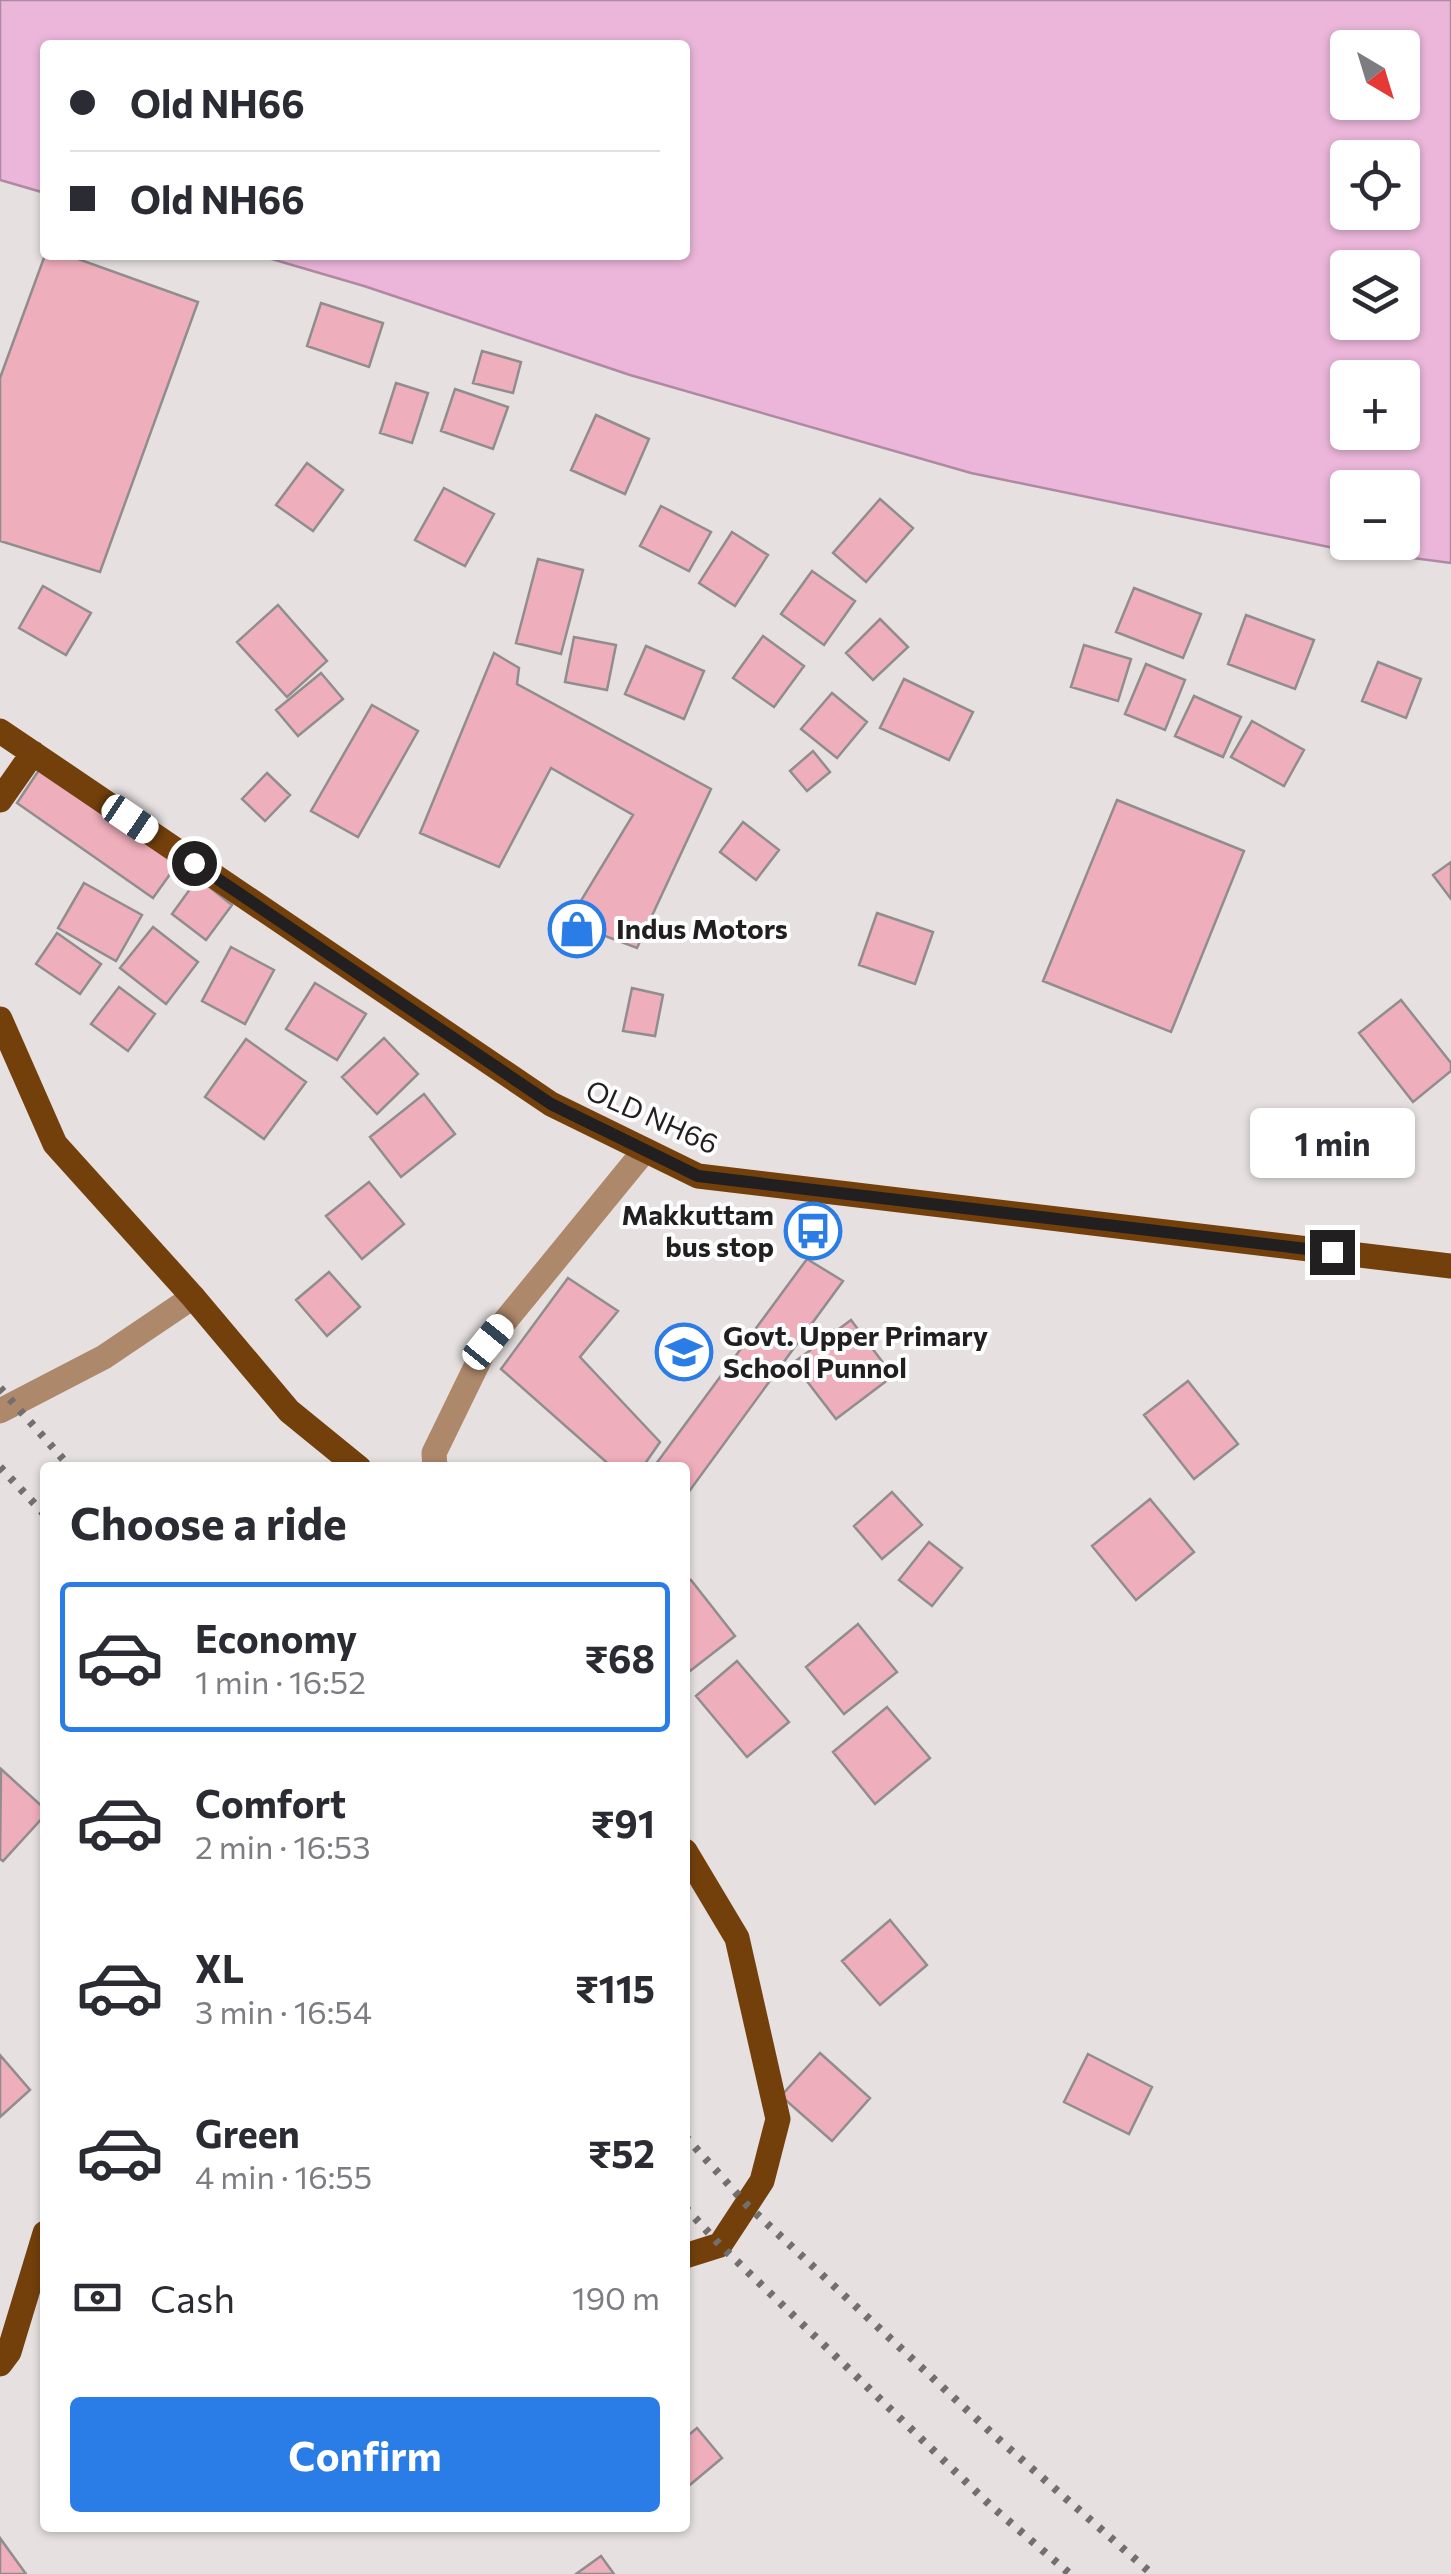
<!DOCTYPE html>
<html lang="en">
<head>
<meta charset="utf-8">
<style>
	:root { --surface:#fff; --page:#f7f7f7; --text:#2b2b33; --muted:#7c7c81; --line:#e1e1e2; --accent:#2a7ce7 }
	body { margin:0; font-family:Commissioner,sans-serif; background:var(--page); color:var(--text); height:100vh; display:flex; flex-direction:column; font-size:38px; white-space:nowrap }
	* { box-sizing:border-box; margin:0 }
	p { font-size:32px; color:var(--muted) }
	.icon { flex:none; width:55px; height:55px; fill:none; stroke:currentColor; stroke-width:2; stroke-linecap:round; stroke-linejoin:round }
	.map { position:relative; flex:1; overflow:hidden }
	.drawer { position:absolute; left:40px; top:1462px; width:650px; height:1070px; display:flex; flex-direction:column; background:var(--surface); border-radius:10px; box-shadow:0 2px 8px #0004 }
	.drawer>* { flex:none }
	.banner { position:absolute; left:40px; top:40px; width:650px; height:220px; border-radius:10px; box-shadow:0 2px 8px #0004; display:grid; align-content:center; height:220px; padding:0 30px; background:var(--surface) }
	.needle { width:65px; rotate:142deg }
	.fabs { position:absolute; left:1330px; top:30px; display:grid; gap:20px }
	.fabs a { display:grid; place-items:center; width:90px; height:90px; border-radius:10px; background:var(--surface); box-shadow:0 2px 8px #0004; font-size:50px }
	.end { position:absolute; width:45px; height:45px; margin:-22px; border:12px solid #211f1f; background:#fff; box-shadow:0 0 0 5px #fff }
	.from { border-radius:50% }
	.bubble { position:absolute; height:70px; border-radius:10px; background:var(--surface); box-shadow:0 2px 8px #0004; font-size:32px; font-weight:700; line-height:70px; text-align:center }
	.car { position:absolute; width:30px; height:60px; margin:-30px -15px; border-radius:12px; box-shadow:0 0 8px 2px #0007; background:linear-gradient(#fff 24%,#345 0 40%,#fff 0 76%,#345 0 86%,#fff 0) }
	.banner b { display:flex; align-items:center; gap:35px; height:95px; font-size:38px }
	.banner b+b { border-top:2px solid var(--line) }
	.banner i { width:25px; height:25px; background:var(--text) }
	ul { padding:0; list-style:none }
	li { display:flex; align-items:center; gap:30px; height:150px; margin:0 20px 15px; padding:0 10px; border:5px solid transparent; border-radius:10px }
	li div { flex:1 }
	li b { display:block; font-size:38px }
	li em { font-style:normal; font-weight:700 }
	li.current { border-color:var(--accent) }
	li>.icon { width:90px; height:90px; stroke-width:1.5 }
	h2 { padding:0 30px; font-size:45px; line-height:120px }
	.pay { display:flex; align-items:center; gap:25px; height:110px; padding:0 30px; font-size:38px }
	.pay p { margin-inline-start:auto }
	.button { display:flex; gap:20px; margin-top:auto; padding:20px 30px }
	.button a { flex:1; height:115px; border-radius:10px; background:var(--accent); color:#fff; font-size:40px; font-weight:700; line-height:115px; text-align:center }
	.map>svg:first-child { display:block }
	.water { fill:#ebb6da; stroke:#ae89a2; stroke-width:2.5; fill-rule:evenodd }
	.building { fill:#efaebb; stroke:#918d8e; stroke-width:2.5 }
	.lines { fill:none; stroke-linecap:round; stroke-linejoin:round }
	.minor { stroke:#ad886b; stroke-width:25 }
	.major { stroke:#73400c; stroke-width:25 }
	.rail { stroke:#736f6f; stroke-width:8; stroke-dasharray:5 10; stroke-linecap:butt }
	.route { stroke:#211f1f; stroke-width:12 }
	.labels { text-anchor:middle; stroke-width:8; stroke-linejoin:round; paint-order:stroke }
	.poi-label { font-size:28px; font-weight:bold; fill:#211f1f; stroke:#fff; text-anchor:start }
	.street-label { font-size:28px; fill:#211f1f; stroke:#fff }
</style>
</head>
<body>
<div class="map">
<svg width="1451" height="2574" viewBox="0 0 1451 2574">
	<rect width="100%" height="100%" fill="#e6e1e0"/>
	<path class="water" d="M0,0h1451v563l-122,-16 -358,-74 -341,-98 -266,-89 -106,-31h427v-210h-640v148l-45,-13zM1348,48h54v54h-54zM1348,158h54v54h-54zM1348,268h54v54h-54zM1348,378h54v54h-54zM1348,488h54v54h-54z"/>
	<path class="building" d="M45,255h22l131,47 -98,270 -100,-31v-163z
		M321,303l62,20 -14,44 -62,-21z
		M482,351l39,11 -8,31 -40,-10z
		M396,383l32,10 -16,50 -32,-10z
		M455,389l53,18 -15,42 -52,-18z
		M596,415l53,24 -24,55 -54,-24z
		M307,463l36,27 -30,41 -37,-26z
		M444,488l50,26 -29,52 -50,-26z
		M880,499l33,29 -47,54 -33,-29z
		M661,506l50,26 -22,39 -49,-25z
		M732,532l36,23 -33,51 -36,-23z
		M538,559l45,11 -22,84 -45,-11z
		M812,571l43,30 -31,44 -43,-31z
		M43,586l48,27 -25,42 -47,-27z
		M1134,588l67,26 -18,44 -67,-26z
		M278,605l49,56 -40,36 -50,-55z
		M1246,615l68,25 -19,49 -67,-25z
		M880,619l28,28 -35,33 -27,-27z
		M763,636l41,30 -30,41 -41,-29z
		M574,637l42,8 -9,45 -42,-8z
		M1084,645l47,14 -13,42 -47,-14z
		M646,646l58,25 -20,48 -59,-25z
		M494,653l25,15 -2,16 194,105 -74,159 -69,-26 65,-107 -82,-47 -52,99 -79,-34z
		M1378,662l43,17 -15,39 -44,-17z
		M1146,664l39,16 -20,50 -40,-16z
		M321,673l22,26 -45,37 -22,-26z
		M904,679l69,33 -24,48 -69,-32z
		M832,693l35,29 -30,36 -36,-29z
		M1194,696l47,21 -18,40 -48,-21z
		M372,705l46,26 -60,106 -47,-26z
		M1252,721l52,29 -20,36 -53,-29z
		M813,751l17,21 -23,19 -17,-20z
		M41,767l137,96 -25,35 -136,-95z
		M267,773l23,22 -25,26 -23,-22z
		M1117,800l127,51 -73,181 -128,-51z
		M743,822l36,28 -23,30 -36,-28z
		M1451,862v37l-18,-24z
		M198,878l34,27 -26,35 -34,-26z
		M84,883l58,32 -26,46 -58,-33z
		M877,913l56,19 -18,52 -56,-19z
		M153,927l45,35 -32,42 -46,-36z
		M57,933l44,31 -21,30 -44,-30z
		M231,947l43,23 -29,54 -43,-23z
		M315,983l51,31 -29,46 -51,-31z
		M119,987l36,27 -27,37 -37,-27z
		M632,988l31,7 -8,41 -32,-5z
		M1401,1000l50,63v8l-38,31 -54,-69z
		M384,1038l34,36 -41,40 -35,-37z
		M246,1039l60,43 -42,57 -59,-42z
		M424,1094l31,40 -54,43 -31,-40z
		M369,1182l35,42 -42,35 -36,-43z
		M807,1259l36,22 -158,216v-29h-32z
		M329,1272l31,35 -33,29 -31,-36z
		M568,1278l50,33 -38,46 80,85 -18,26h-29l-112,-99z
		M851,1320l42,56 -57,43 -43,-56z
		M1188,1381l50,63 -44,35 -50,-64z
		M892,1492l30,33 -40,34 -28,-33z
		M1150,1499l44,53 -58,48 -44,-54z
		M929,1542l33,26 -30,38 -33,-26z
		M691,1580l44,56 -45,35 -5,-6v-81z
		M858,1624l39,48 -53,42 -38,-47z
		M737,1661l52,61 -42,35 -51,-61z
		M887,1707l43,51 -55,46 -42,-52z
		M1,1769l44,40v6l-42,46 -3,-2z
		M890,1920l37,45 -47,40 -38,-44z
		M820,2053l50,45 -38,43 -51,-45z
		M1088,2054l64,33 -23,47 -65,-32z
		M0,2055l30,35 -30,27z
		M697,2428l25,30 -37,31v-51z
		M0,2538l26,36h-26z
		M601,2556l13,18h-38z"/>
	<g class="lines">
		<path class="minor" d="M0,1411l104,-54 89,-60
			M435,1468l-1,-15 54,-111 157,-192"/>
		<path class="major" d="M0,731l551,373 147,72 753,90
			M0,800l33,-47
			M0,1019l55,125 138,153 96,114 70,57
			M685,1851l52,87 41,181 -16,62 -42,64 -35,11
			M0,2364l9,-12 36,-119"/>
		<path class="rail" d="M0,1388l71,80
			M0,1467l45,48
			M685,2136l62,69 249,232 156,137
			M685,2207l35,38 270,260 80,69"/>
	</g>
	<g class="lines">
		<path class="route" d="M194,863l357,241 147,72 634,76"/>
	</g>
	<defs>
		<g id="shop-ring" transform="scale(2.875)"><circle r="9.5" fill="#fff" stroke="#2a7ce7" stroke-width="1.5"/><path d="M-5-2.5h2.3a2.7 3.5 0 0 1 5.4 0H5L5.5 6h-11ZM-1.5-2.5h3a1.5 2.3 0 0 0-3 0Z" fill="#2a7ce7"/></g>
		<g id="bus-ring" transform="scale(2.875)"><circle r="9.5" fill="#fff" stroke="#2a7ce7" stroke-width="1.5"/><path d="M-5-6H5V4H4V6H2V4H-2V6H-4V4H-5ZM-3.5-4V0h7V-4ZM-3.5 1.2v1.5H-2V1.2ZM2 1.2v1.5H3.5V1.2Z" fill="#2a7ce7"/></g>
		<g id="school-ring" transform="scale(2.875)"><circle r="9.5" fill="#fff" stroke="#2a7ce7" stroke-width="1.5"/><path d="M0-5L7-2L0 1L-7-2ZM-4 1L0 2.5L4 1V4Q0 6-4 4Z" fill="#2a7ce7"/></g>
	</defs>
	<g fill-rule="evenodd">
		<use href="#shop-ring" x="577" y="929"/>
		<use href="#bus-ring" x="813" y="1231"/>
		<use href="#school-ring" x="684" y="1352"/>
	</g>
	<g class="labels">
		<g class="poi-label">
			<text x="616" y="939">Indus Motors</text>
			<text x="774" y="1225" text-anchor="end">Makkuttam<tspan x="774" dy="32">bus stop</tspan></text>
			<text x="723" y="1346">Govt. Upper Primary<tspan x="723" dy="32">School Punnol</tspan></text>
		</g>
		<g class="street-label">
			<text transform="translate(652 1117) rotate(24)" y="10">OLD NH66</text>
		</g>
	</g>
</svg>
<div class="fabs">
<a><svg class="needle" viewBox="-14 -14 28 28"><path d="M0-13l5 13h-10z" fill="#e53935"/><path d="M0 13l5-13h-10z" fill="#7c7c81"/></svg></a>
<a><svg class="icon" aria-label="locate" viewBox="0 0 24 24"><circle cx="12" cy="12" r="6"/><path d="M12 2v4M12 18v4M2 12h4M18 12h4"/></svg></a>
<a><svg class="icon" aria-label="layers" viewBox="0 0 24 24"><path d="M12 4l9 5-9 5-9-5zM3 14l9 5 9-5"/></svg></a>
<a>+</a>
<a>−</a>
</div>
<i class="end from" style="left:194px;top:863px"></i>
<i class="end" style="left:1332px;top:1252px"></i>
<div class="bubble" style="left:1250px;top:1108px;width:165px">1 min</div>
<i class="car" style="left:130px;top:819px;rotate:124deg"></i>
<i class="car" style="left:488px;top:1342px;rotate:39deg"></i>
<div class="banner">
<b><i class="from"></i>Old NH66</b>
<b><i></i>Old NH66</b>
</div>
<section class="drawer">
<h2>Choose a ride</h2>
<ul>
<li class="current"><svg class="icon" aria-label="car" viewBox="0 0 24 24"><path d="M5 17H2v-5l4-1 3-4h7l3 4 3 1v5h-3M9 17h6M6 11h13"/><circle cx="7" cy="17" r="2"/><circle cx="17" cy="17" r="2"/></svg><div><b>Economy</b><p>1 min · 16:52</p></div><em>₹68</em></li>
<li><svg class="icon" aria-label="car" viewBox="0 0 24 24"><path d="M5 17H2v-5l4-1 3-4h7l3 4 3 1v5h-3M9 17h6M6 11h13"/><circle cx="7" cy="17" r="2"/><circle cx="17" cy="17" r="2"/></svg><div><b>Comfort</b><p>2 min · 16:53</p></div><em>₹91</em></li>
<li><svg class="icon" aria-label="car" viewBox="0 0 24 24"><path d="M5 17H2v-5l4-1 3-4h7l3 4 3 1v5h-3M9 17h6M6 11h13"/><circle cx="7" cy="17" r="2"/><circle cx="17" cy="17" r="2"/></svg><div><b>XL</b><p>3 min · 16:54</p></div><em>₹115</em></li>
<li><svg class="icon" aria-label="car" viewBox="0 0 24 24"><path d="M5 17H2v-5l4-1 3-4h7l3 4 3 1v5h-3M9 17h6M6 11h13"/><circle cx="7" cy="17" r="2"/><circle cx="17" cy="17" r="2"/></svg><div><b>Green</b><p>4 min · 16:55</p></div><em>₹52</em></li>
</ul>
<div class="pay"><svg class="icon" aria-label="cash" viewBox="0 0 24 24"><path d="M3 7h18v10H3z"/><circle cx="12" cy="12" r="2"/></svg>Cash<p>190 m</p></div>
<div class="button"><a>Confirm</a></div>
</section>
</div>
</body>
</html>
